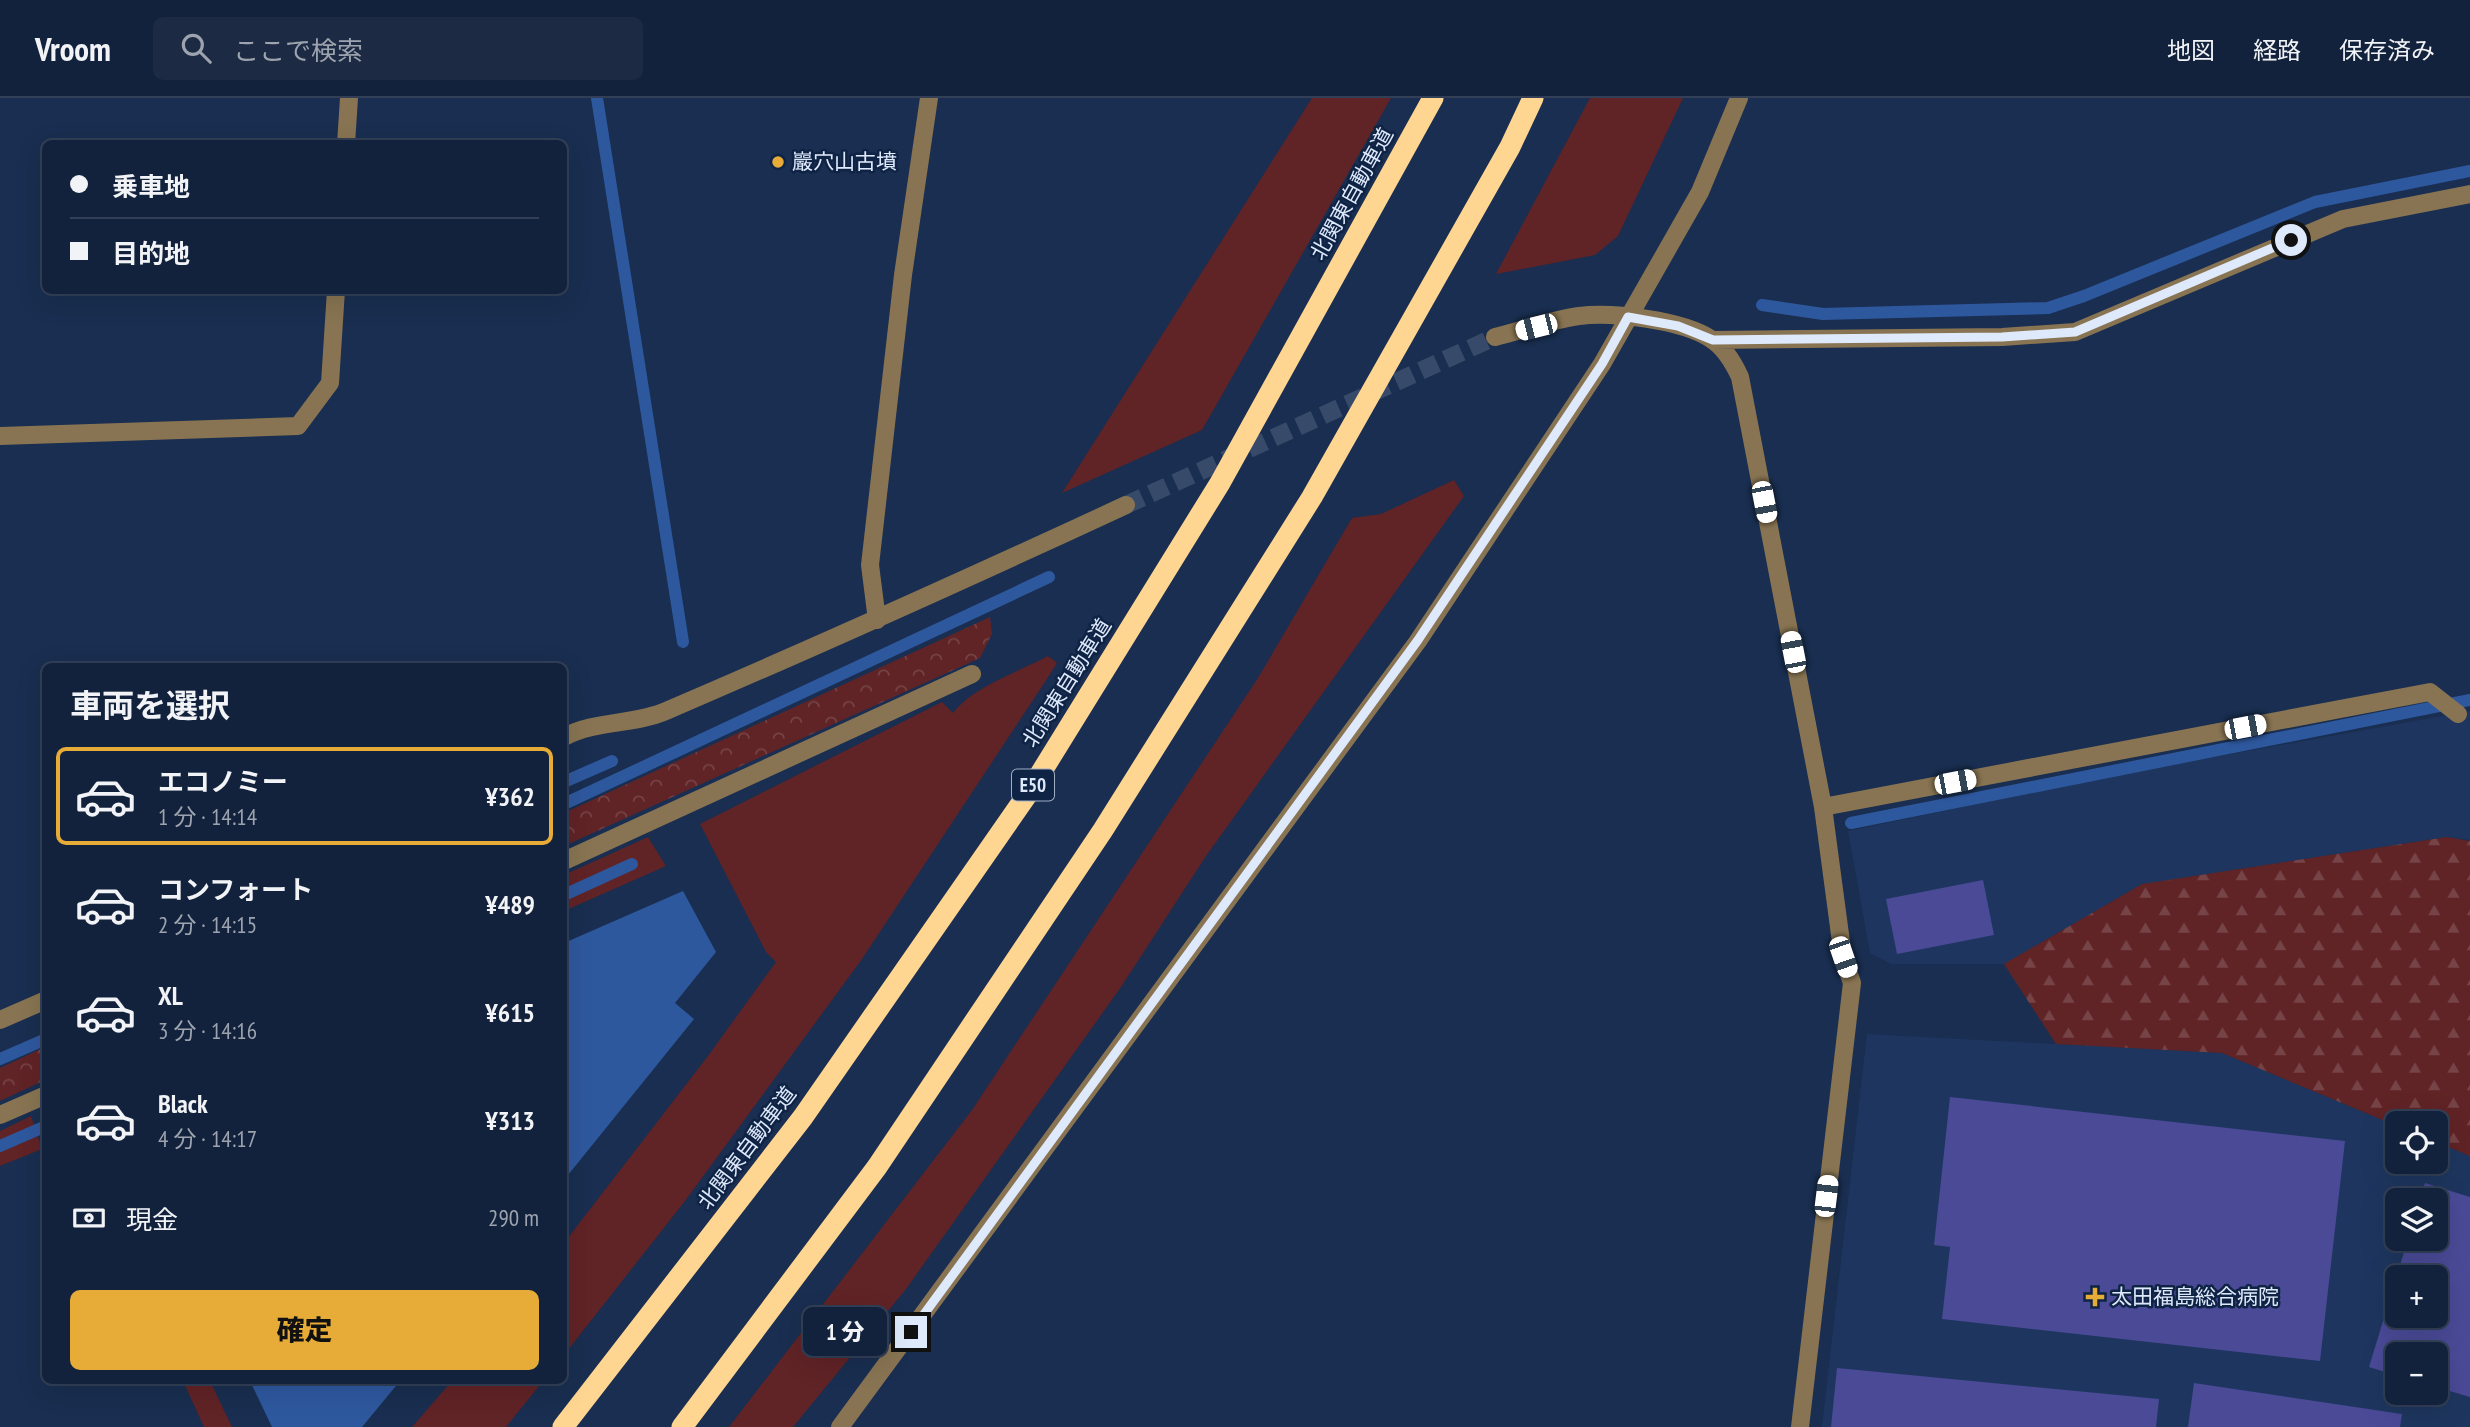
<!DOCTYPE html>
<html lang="ja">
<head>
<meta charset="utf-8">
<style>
	:root { --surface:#13223c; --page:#1c2a43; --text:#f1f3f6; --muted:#9da4af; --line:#323f56; --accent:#e7ac37 }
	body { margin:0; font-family:"PT Sans Narrow","Noto Sans JP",sans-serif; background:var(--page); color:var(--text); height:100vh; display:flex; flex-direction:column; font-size:26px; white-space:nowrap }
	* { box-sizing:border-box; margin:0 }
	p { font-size:23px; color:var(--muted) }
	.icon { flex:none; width:38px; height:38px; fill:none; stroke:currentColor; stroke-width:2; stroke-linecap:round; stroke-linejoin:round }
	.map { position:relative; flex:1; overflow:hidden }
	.drawer { position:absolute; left:42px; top:565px; width:525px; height:721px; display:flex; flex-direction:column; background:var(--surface); border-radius:10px; box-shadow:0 7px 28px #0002,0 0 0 2px var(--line) }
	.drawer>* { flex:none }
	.guide { position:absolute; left:42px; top:42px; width:525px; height:154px; border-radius:10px; box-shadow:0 7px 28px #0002,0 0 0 2px var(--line); display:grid; align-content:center; height:154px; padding:0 28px; background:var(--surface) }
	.tools { position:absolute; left:2385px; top:1013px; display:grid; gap:14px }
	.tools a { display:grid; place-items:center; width:63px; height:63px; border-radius:10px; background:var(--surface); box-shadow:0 7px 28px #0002,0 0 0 2px var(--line); font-size:35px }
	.end { position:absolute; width:32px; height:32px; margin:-16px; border:9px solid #dee9fb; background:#111; box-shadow:0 0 0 4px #111 }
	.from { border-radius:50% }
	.bubble { position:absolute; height:49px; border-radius:10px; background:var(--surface); box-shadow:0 7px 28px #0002,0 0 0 2px var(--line); font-size:23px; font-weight:800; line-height:49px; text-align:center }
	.car { position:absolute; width:21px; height:42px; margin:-21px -10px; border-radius:9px; box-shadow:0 0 5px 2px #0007; background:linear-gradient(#fff 24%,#345 0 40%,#fff 0 76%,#345 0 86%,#fff 0) }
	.guide b { display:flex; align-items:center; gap:24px; height:66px; font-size:26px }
	.guide b+b { border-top:2px solid var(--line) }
	.guide i { width:18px; height:18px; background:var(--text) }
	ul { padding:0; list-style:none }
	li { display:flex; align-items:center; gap:21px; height:98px; margin:0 14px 10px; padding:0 14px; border:4px solid transparent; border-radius:10px }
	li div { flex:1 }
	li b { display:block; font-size:26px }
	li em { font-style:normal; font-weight:800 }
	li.selected { border-color:var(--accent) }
	li>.icon { width:63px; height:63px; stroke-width:1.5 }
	h2 { padding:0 28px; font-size:32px; line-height:84px }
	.pay { display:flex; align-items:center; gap:18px; height:77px; padding:0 28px; font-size:26px }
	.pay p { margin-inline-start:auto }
	.button { display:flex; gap:14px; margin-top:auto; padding:14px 28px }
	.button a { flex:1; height:80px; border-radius:10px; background:var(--accent); color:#111; font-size:28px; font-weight:800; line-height:80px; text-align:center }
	header { display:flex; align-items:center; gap:42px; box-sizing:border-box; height:98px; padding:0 35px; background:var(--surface); border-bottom:2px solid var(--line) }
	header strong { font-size:33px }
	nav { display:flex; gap:38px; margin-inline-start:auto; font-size:24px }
	.search { width:490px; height:63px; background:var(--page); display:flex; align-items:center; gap:18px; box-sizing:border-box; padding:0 24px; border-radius:10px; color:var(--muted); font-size:26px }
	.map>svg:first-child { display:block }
	.built { fill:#1e365f; fill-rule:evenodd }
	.green { fill:#602326 }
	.forest { fill:url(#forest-firs) }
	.park { fill:url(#park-crowns) }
	.water { fill:#2e589e }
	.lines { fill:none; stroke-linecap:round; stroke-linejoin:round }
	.stream { stroke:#2e589e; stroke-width:12 }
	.building { fill:#4a4a97; fill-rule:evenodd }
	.minor-tunnel { stroke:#374a6a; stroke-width:18; stroke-dasharray:18 9; stroke-linecap:butt }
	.minor { stroke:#887452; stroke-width:18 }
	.highway { stroke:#fed591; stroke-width:21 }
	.route { stroke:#dee9fb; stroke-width:9 }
	.poi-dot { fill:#e7ac37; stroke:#0f2345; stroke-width:2.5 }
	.labels { text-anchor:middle; stroke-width:5; stroke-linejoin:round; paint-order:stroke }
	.shield { fill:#0f2345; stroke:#a0aec4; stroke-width:2 }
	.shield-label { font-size:19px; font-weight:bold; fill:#dee9fb }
	.poi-label { font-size:21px; fill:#dee9fb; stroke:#0f2345; text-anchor:start }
	.street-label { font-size:21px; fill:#dee9fb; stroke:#0f2345 }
</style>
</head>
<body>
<header>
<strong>Vroom</strong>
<div class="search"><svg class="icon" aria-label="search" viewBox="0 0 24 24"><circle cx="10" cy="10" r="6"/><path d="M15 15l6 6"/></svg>ここで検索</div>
<nav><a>地図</a><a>経路</a><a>保存済み</a></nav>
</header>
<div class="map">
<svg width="2470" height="1329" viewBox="0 0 2470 1329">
	<defs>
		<pattern id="forest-firs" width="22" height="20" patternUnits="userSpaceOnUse" patternTransform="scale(1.75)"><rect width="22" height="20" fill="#602326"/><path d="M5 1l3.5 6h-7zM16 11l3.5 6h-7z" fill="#764346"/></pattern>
		<pattern id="park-crowns" width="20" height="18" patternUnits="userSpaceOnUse" patternTransform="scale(1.75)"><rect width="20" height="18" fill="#602326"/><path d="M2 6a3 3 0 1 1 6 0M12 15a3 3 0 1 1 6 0" fill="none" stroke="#764346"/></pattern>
	</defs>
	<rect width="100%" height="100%" fill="#192e50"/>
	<path class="built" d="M2470,613v129l-23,-3 -305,47 -138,80h-113l-21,-11 -22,-122 278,-58z
		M1867,936l355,19 175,73 1,36h38v-20l34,14v271h-648zM2398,1102h38v39h-38zM2398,1180h38v38h-38zM2398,1256h38v39h-38z"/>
	<path class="green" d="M1312,0h79l-189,332 -140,63z
		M1590,0h93l-65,138 -23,19 -99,19z
		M1454,382l10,16 -258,360 -85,131 -215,302 -113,138h-64l243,-317 286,-432 94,-160 29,-4z
		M1048,558l9,7 -14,22 -181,274 -177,242 -121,154v-112l144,-187 68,-94 -10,-10 -66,-128 242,-122 11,11c18,-25 67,-42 95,-57z
		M648,739l18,29 -102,45v-36z
		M31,1018l11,33 -42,17v-35z
		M183,1283h27l22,46h-28z
		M452,1283h91l-37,46h-94z"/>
	<path class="forest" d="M2447,739l23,4v315l-34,-14v-18h-38l-1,2 -175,-73 -166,-9 -52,-80 138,-80z"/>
	<path class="park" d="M990,519l2,17 -12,24 -416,188v-33z
		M45,949v33l-45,21v-33z"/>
	<path class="water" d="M683,793l33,61 -41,51 19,16 -130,161v-237z
		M250,1283h150l-38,46h-90z"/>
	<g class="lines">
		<path class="stream" d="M597,0l86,544
			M1762,207l61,9 225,-6 36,-12 231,-94 155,-31
			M564,684l48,-21
			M564,706l485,-227
			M1851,725l619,-123
			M564,797l68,-31
			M0,961l46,-20
			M0,1048l46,-20"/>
	</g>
	<path class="building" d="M1983,782l11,55 -97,19 -11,-55z
		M1950,999l395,44 -25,220 -378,-42 8,-72 -16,-2z
		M2425,1085l45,14v200l-34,-10v-33h-38v22l-29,-9 39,-128h28v-39h-17zM2398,1180h38v38h-38z
		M1837,1270l322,31 -3,28h-325z
		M2194,1285l208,31 -2,13h-212z"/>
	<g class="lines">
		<path class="minor-tunnel" d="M1126,407l369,-168"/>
		<path class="minor" d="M346,46l3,-46
			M1495,239c28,-7 56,-17 84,-21 35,-4 103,4 132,23 13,8 23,25 29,38l83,430 20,150 9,26 -52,444
			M1713,242l289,-3 73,-5 268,-113 127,-25
			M0,338l298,-10 32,-43 6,-93
			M877,522l-7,-55 33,-290 26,-177
			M564,639c32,-17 70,-12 102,-26 154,-66 307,-135 460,-206
			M1823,709l607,-115 28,22
			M564,763l408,-187
			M0,922l46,-20
			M0,1017l46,-20
			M840,1329l578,-786 184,-277 98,-172 39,-94"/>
		<path class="highway" d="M563,1329l240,-310 226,-325 191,-309 213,-385
			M682,1329l195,-260 226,-337 209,-333 198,-350 23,-49"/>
	</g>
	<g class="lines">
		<path class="route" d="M911,1234l507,-692 184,-276 26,-47 50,9 35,14 289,-3 73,-5 216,-92"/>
	</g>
	<g class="poi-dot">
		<circle cx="778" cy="64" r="7"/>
		<path d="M2091.5 1188.5h7v7h7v7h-7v7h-7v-7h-7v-7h7z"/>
	</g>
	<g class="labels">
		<rect class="shield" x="1012" y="671.5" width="42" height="31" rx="5"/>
		<g class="shield-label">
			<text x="1033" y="694">E50</text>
		</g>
		<g class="poi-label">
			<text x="792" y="71">巖穴山古墳</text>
			<text x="2111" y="1206">太田福島総合病院</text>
		</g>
		<g class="street-label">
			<text transform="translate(1352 96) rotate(-61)" y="7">北関東自動車道</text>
			<text transform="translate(1067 585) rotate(-58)" y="7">北関東自動車道</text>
			<text transform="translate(747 1050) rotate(-53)" y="7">北関東自動車道</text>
		</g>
	</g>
</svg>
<div class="tools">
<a><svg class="icon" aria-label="locate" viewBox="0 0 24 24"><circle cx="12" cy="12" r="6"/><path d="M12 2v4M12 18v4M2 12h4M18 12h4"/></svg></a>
<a><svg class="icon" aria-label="layers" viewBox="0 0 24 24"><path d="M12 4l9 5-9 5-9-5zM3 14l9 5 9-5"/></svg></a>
<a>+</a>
<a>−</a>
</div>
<i class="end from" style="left:2291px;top:142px"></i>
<i class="end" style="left:911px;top:1234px"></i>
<div class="bubble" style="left:803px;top:1209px;width:84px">1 分</div>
<i class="car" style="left:1536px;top:229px;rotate:256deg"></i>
<i class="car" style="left:1764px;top:404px;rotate:169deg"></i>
<i class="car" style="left:1793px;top:554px;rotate:349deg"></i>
<i class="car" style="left:2245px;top:629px;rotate:79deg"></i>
<i class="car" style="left:1955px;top:684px;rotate:79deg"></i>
<i class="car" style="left:1843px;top:859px;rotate:161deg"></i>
<i class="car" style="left:1826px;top:1098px;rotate:7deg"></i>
<div class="guide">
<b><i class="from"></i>乗車地</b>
<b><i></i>目的地</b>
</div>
<section class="drawer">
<h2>車両を選択</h2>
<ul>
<li class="selected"><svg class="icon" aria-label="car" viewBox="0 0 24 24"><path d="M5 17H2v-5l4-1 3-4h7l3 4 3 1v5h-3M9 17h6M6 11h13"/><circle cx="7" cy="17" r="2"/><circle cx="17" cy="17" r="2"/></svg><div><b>エコノミー</b><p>1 分 · 14:14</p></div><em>¥362</em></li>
<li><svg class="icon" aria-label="car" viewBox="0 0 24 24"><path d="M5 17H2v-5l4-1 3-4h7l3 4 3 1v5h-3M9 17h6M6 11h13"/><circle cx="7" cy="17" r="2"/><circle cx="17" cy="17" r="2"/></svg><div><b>コンフォート</b><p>2 分 · 14:15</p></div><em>¥489</em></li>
<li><svg class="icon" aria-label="car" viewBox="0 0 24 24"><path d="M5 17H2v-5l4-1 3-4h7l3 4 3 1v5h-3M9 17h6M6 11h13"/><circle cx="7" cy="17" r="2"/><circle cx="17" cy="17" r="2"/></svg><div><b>XL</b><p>3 分 · 14:16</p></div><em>¥615</em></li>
<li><svg class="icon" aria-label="car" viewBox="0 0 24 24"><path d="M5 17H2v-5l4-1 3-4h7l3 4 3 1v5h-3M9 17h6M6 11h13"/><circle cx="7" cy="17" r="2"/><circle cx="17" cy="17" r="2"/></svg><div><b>Black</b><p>4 分 · 14:17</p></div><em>¥313</em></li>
</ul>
<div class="pay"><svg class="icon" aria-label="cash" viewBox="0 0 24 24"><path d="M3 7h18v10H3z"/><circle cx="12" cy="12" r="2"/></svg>現金<p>290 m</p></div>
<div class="button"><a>確定</a></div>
</section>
</div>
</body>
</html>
